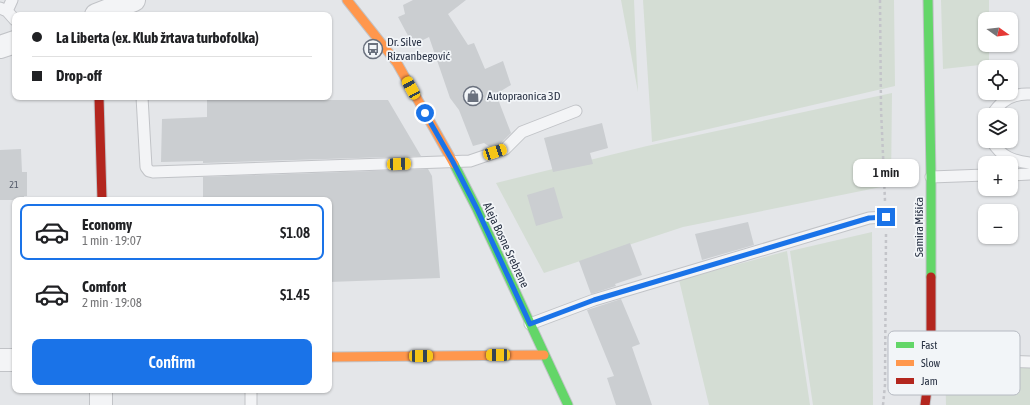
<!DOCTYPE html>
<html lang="en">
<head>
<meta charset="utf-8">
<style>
	:root { --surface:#fff; --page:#f6f6f6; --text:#202124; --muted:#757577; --line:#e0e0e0; --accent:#1a73e8 }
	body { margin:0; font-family:"Asap Condensed",sans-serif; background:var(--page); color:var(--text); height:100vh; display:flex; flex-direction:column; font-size:15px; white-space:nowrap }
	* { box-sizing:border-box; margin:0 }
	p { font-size:13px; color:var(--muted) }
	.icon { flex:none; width:22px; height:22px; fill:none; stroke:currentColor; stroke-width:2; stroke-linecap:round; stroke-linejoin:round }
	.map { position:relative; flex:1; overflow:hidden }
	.drawer { position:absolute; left:12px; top:197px; width:320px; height:196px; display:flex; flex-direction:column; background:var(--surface); border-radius:8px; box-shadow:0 1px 3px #0004 }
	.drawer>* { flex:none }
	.guide { position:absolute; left:12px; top:12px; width:320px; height:88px; border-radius:8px; box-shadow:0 1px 3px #0004; display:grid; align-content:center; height:88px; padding:0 20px; background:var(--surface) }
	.needle { width:26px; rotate:104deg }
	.tools { position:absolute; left:978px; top:12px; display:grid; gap:8px }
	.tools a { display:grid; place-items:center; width:40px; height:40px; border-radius:8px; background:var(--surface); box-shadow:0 1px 3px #0004; font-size:20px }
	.end { position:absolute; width:18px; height:18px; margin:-9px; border:5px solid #1a73e8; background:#fff; box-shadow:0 0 0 2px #fff }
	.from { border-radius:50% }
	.bubble { position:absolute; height:28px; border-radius:8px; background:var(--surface); box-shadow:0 1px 3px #0004; font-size:13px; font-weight:600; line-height:28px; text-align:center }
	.car { position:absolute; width:12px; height:24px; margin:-12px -6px; border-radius:5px; box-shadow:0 0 3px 1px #0007; background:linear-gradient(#f5c518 24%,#345 0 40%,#f5c518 0 76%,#345 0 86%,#f5c518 0) }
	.guide b { display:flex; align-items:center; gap:14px; height:38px; font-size:15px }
	.guide b+b { border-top:1px solid var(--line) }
	.guide i { width:10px; height:10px; background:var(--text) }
	ul { padding:7px 0 0; list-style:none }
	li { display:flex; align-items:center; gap:12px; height:56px; margin:0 8px 6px; padding:0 12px; border:2px solid transparent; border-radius:8px }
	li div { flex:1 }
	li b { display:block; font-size:15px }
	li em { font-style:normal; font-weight:600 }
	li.on { border-color:var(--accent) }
	li>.icon { width:36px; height:36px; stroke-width:1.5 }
	.cta { display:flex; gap:8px; margin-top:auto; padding:8px 20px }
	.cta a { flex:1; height:46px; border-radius:8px; background:var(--accent); color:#fff; font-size:16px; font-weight:600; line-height:46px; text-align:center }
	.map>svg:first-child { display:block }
	.green { fill:#d4ddd4 }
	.building { fill:#cbced1 }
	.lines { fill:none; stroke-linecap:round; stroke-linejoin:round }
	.lane-casing { stroke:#c1c3c7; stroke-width:13 }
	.street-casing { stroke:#c1c3c7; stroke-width:24 }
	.fast-casing { stroke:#c1c3c7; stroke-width:11 }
	.slow-casing { stroke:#c1c3c7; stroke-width:11 }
	.jam-casing { stroke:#c1c3c7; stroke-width:11 }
	.path { stroke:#c3c4c9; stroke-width:2.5; stroke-dasharray:3 3; stroke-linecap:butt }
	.lane { stroke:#f3f4f6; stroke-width:11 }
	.street { stroke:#f3f4f6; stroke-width:22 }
	.fast { stroke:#63d668; stroke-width:9 }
	.slow { stroke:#ff974d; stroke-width:9 }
	.jam { stroke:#b3261e; stroke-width:9 }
	.route { stroke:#1a73e8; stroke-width:5 }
	.labels { text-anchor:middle; stroke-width:3.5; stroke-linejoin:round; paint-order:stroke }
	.number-label { font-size:10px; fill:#535a69 }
	.poi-label { font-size:12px; fill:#293244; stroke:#f2f5f8; text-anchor:start }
	.street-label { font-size:12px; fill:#293244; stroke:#f2f5f8 }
	.key { fill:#f2f5f8; stroke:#b6bac2; stroke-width:1 }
	.key-label { font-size:11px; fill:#293244 }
</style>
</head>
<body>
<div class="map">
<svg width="1030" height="405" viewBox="0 0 1030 405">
	<rect width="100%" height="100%" fill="#e4e6e9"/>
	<path class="green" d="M621,0h13l4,92z
		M643,0h251l1,86 -243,56z
		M941,0h48v19h-4v26h4v19l-46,5z
		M892,93l-1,92 -208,42 -139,46 -48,-90 151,-37z
		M872,232l1,173h-60l-23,-154z
		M787,251l23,154h-101l-30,-125z
		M945,363l85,3v39h-84z"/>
	<path class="building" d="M413,0h53l-18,14 20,31 6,-2 11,26 18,-8 8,24 -15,9 15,39 -10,10 -11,4 -6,-4 -11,3 -14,-36 -9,-12 -21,-61 -16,8 -15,-28 7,-3 -2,-9z
		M207,97h101v3h80l33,56 -218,7v-2l-42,1 1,-43 45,-2z
		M602,123l6,25 -18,5 3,11 -40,8 -9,-34z
		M21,149l1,23h5v24h-3v4h-24v-50z
		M428,169l4,7 8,102 -111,4v-82h-126v-23z
		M554,187l9,31 -27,8 -9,-31z
		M748,222l6,23 -52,15 -7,-26z
		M630,243l12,32 -27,9 1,2 -25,8 -12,-33z
		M621,299l19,45 -8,3 20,58h-36l-9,-27 7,-2 -27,-66z"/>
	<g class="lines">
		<g class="lane-casing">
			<path id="lane" d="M0,8l7,3 8,9
				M7,11l5,-11
				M142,97l4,70 3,4 4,1 317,-11 35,-12 17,-17 54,-21
				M992,115c9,-15 21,-22 38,-21
				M992,141c9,16 21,20 38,22
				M1011,175l19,-1
				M931,177l54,-2
				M530,324l64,-24 275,-82 17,-1
				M931,359l99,3
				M251,390v15"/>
		</g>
		<g class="street-casing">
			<path id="street" d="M96,15l38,-15
				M0,47l15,-5
				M0,360h15
				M101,390v15"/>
		</g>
		<g class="fast-casing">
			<path id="fast" d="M928,0l3,177v100
				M454,164l23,45 91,196"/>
		</g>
		<g class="slow-casing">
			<path id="slow" d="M347,0l50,63 57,101
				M329,357l215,-2"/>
		</g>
		<g class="jam-casing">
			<path id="jam" d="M99,97l3,103
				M925,405l6,-46v-82"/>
		</g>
		<path class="path" d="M880,0l1,109 4,92
			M883,405l2,-20 1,-151"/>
		<use href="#lane" class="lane"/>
		<use href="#street" class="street"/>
		<use href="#fast" class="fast"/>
		<use href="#slow" class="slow"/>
		<use href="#jam" class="jam"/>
	</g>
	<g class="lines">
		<path class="route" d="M425,113l28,49 24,47 53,115 64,-24 275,-82 17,-1"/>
	</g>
	<defs>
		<g id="bus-ring" transform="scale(1)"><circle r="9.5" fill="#f2f5f8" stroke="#6a717e" stroke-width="1.5"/><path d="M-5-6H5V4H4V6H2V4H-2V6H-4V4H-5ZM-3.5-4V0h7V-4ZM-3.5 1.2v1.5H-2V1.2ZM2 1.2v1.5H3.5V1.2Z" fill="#6a717e"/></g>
		<g id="shop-ring" transform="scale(1)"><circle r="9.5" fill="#f2f5f8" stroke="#6a717e" stroke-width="1.5"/><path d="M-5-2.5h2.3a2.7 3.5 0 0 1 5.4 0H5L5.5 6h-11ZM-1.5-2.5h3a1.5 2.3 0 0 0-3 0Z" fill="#6a717e"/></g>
	</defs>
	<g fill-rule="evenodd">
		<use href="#bus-ring" x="373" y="49"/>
		<use href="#shop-ring" x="473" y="96"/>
	</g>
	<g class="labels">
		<g class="number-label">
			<text x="14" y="188">21</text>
		</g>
		<g class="poi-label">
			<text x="387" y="46">Dr. Silve<tspan x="387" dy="14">Rizvanbegović</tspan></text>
			<text x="487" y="100">Autopraonica 3D</text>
		</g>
		<g class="street-label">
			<text transform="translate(919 227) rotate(-90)" y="4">Samira Mišića</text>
			<text transform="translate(506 245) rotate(65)" y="4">Aleja Bosne Srebrene</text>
		</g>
	</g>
	<rect x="888" y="331" width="132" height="64" rx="6" class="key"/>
	<rect x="896" y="342" width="18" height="6" fill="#63d668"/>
	<rect x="896" y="360" width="18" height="6" fill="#ff974d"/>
	<rect x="896" y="378" width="18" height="6" fill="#b3261e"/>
	<g class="key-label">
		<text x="921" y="349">Fast</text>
		<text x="921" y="367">Slow</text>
		<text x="921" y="385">Jam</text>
	</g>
</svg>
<div class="tools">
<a><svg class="needle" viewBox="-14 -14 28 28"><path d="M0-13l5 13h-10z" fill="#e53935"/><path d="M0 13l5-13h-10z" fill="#757577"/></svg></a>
<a><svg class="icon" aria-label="locate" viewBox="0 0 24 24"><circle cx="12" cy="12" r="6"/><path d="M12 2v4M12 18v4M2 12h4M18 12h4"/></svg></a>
<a><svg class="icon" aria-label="layers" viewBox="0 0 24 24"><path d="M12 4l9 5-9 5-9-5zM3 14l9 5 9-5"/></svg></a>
<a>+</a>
<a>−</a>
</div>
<i class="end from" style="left:425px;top:113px"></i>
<i class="end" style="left:886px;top:217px"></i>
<div class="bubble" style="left:853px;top:159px;width:66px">1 min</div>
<i class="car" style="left:411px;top:88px;rotate:331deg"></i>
<i class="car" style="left:495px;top:152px;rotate:72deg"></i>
<i class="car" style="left:399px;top:164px;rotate:88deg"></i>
<i class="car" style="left:498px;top:355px;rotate:270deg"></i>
<i class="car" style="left:421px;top:356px;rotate:90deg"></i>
<div class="guide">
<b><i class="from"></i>La Liberta (ex. Klub žrtava turbofolka)</b>
<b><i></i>Drop-off</b>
</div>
<section class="drawer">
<ul>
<li class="on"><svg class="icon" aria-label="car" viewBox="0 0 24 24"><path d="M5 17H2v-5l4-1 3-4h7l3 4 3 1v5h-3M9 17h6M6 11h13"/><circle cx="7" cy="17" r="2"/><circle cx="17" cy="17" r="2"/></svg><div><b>Economy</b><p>1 min · 19:07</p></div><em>$1.08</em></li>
<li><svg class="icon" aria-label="car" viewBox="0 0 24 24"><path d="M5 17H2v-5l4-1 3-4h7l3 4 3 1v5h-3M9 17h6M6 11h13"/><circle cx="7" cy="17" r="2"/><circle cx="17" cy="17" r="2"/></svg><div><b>Comfort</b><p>2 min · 19:08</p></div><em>$1.45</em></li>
</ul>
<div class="cta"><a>Confirm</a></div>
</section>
</div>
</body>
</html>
